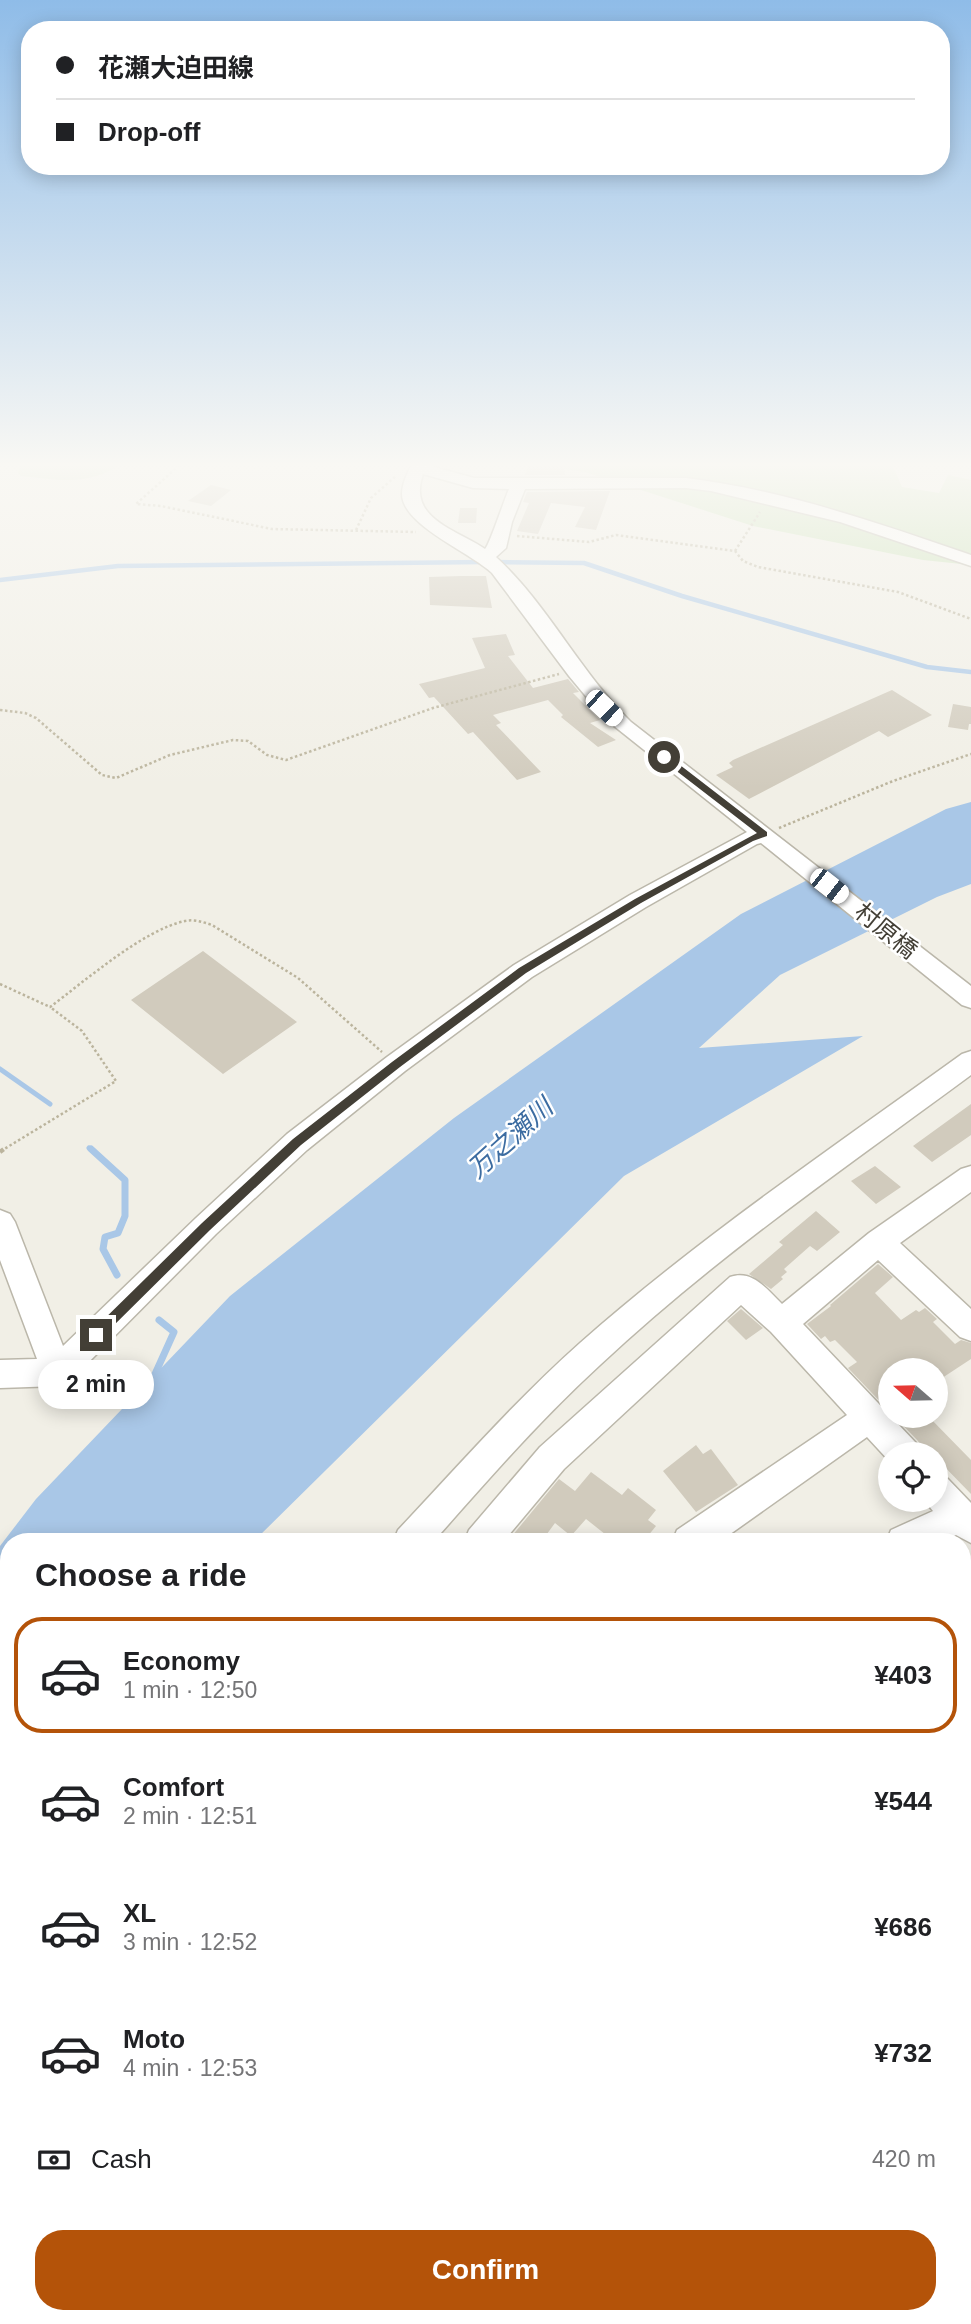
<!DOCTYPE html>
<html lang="en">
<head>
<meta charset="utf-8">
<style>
	:root { --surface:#fff; --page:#f2f2f2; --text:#202124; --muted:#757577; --line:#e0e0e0; --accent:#b45309 }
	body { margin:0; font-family:Helvetica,"Noto Sans JP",sans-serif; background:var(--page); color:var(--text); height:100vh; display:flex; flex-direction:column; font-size:26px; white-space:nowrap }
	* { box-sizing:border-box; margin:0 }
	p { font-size:23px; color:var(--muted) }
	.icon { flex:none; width:38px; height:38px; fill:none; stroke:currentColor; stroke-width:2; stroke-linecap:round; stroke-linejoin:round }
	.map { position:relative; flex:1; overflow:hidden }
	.side { position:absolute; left:0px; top:1533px; width:971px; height:791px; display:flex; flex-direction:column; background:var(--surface); border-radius:28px 28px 0 0; box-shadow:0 4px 18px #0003 }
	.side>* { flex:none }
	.banner { position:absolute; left:21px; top:21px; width:929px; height:154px; border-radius:28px; box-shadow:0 4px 18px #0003; display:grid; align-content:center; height:154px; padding:0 35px; background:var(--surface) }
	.needle { width:46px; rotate:290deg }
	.buttons { position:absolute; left:878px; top:1358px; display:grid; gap:14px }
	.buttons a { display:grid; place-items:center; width:70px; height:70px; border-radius:50%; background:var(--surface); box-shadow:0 4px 18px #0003; font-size:35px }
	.end { position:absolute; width:32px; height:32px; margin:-16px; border:9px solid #433f36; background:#fff; box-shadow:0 0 0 4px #fff }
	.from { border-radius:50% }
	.bubble { position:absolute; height:49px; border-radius:24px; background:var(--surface); box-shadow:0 4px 18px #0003; font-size:23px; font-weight:800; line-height:49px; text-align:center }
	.car { position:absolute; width:21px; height:42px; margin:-21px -10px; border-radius:9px; box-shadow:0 0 5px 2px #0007; background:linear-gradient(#fff 24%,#345 0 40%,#fff 0 76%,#345 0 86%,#fff 0) }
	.banner b { display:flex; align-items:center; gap:24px; height:66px; font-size:26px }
	.banner b+b { border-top:2px solid var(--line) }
	.banner i { width:18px; height:18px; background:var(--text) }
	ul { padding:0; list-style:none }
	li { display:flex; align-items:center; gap:21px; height:116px; margin:0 14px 10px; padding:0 21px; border:4px solid transparent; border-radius:28px }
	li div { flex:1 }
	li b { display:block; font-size:26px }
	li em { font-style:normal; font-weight:800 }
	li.current { border-color:var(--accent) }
	li>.icon { width:63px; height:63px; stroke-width:1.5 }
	h2 { padding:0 35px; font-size:32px; line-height:84px }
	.pay { display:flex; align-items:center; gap:18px; height:77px; padding:0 35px; font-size:26px }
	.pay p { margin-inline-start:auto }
	.action { display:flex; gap:14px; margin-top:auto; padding:14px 35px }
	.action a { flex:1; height:80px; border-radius:28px; background:var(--accent); color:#fff; font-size:28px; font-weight:800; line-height:80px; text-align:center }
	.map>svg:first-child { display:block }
	.green { fill:#c7e0b3 }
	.water { fill:#a9c7e7 }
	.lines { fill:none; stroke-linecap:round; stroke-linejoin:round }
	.stream-far2 { stroke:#a9c7e7; stroke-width:4.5 }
	.stream-far1 { stroke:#a9c7e7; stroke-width:5 }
	.stream { stroke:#a9c7e7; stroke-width:7 }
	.building { fill:#d1cbbd }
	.minor-casing { stroke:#bbb7aa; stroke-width:3 }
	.path-far1 { stroke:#bbb49d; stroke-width:2.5; stroke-dasharray:2.5 2.5; stroke-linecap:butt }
	.path { stroke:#bbb49d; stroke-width:4.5; stroke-dasharray:4.5 4.5; stroke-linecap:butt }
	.minor { fill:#fff; fill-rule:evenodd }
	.route { fill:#433f36 }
	.labels { text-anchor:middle; stroke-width:5; stroke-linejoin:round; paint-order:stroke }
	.street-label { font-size:24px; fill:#433f36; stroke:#fff }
	.water-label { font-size:26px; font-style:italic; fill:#3c6ca1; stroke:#fff }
</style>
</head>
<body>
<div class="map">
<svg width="971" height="2324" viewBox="0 0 971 2324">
	<rect width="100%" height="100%" fill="#f1efe6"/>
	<path class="green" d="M22,462h103c-38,25 -62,18 -104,14l-3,-3z
		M513,462h372l7,2 10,23 37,6 9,-18 23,5v85l-48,-5 -170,-34 -168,-54z
		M971,1709v271l-8,-7 -1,-222z"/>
	<path class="water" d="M971,802v82l-34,13 -157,78 -81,73 164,-12 -239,140 -371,366h-244v295l-9,12v-303l36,-47 194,-203 224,-178 287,-204 205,-105z"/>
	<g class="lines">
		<path class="stream-far2" d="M495,562l89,1 98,33 245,71 44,5
			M0,580l118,-14 366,-4"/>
		<path class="stream-far1" d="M0,1069l50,35
			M89,1148l4,3"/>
		<path class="stream" d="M91,1149l34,31v36l-7,17 -13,4 -2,12 14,26
			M151,1383l23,-51 -15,-12"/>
	</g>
	<path class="building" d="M530,462h34l1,13h-40z
		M211,485l20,5 -20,16 -23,-5z
		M610,491l-14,39 -21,-3 10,-20 -34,-4 -13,31 -21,-3 12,-28 -6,-1 4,-10z
		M460,508h17l-1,15h-18z
		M461,576h25l6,32 -62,-3 -1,-28z
		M506,634l9,21 -7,1 25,32 35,-9 11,13 -6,1 27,27 -10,3 26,17 -18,7 -37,-30 2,-2 -15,-15 -55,15 8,8 -5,2 45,47 -24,8 -44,-48 -5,2 -34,-37 -5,1 -10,-14 66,-16 -13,-30z
		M892,690l40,25 -44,22 -9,-6 -130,68 -33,-24 17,-8 -4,-4 4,-3z
		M953,704l18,3v17h-2l-1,6 -20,-3z
		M203,951l94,71 -74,52 -92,-74z
		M971,1104v31l-39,27 -19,-16z
		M875,1166l26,21 -25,17 -25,-23z
		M816,1211l24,21 -23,19 -7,-5 -26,23 3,3 -6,5 2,2 -12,10 -22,-15 34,-29 -4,-3z
		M878,1264l15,13 -18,16 26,27 15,-10 3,2 6,-4 12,11 -4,3 22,22 6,-4 10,3v16l-35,23v-12h-45v43l-43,-45 9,-6 -22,-22 -5,2 -5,-6 -4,3 -14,-15 24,-18 -1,-1z
		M741,1309l22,19 -17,12 -19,-19z
		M894,1416h34l43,44v34l-35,-36v-4h-11l-7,-13z
		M696,1445l7,9 8,-5 27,36 -42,27 -33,-41z
		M591,1472l31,23 6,-7 28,22 -8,10 8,6 -13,16h-28l-29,-23 -15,17 -16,-13 -14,19h-34l52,-63 16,12z"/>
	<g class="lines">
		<g class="minor-casing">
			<path id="minor" d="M413,462h16l-2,3 47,13h212c98,12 192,45 285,77v11l-131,-44 -129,-31 -25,-3 -161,1 -13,33 -6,26 -10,9c52,48 84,115 135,165l340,264v22l-9,-3 -201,-162 -4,1 -111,63 -114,70 -127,94 -98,79 -91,84 -147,148 -11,4 -58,2v-28l37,-1 -37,-99v-50l10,4 5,8 48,124 133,-128 91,-84 100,-77 127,-92 116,-70 117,-63 -143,-114 -35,-42 -77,-103c-22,-21 -90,-48 -90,-79 0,-11 6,-22 11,-32zM423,474l50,14 36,1c-5,11 -19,55 -24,60 -29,-20 -78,-30 -62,-75z
				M971,1051v24c-126,93 -256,182 -371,290 -60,55 -113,116 -167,177h-40l5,-12c59,-63 117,-129 182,-187 120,-106 252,-195 382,-289z
				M971,1166v26l-71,51 71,66v32l-11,-4 -82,-77 -75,64 113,119 4,11h-29v9l-24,-26 -148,105h-47l5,-12 170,-115 -76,-83 -30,-27 -177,164 -61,73h-39l5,-12 71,-83 190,-170c23,-8 37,13 52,27l87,-71 92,-64z
				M936,1474l12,5 23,24v40l-15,-8 -15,7h-55l5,-12 42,-19 -9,-11h12z
				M962,1675h9v36h-9z
				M962,1974l9,4v45l-9,-3z
				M9,2114v53l-9,3v-52z
				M971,2160v52l-9,3v-51z
				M112,2315h48l-4,9h-48z
				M415,2315h50l-4,9h-50z
				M833,2315h79l4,9h-87z"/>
		</g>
		<path class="path-far1" d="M183,462l-47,42 25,2 111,23 144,3
			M356,530l15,-32 26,-23
			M517,536l72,6 27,-7 119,16 8,10 15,6 140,25 73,27
			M735,551l25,-39
			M0,710l25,3 11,5 66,57 14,3 54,-23 63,-15 15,1 19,14 19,5 147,-52 126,-34
			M779,828l114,-47 78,-27
			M0,984l50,23c35,-26 93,-77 135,-86 9,-2 18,1 27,4l86,53 84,74
			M1,1151l115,-70 -34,-50 -32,-24"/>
		<path class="path" d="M0,1152l4,-3"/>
		<use href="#minor" class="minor"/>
	</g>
	<linearGradient id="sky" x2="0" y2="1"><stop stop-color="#8fbce8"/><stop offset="0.59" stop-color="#f9f8f4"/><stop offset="1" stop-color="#f9f8f4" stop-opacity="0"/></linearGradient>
	<rect width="971" height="788" fill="url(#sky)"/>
	<path class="route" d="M661,755h6l100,77v4l-14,5 -112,62 -115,70 -126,94 -99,78 -91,85 -110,109h-9v-7l111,-109 91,-84 99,-77 127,-94 116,-69 122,-66 -96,-74z"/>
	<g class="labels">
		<g class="street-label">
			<text transform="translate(886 931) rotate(39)" y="8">村原橋</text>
		</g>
		<g class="water-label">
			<text transform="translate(510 1138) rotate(-42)" y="9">万之瀬川</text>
		</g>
	</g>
</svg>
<div class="buttons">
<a><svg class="needle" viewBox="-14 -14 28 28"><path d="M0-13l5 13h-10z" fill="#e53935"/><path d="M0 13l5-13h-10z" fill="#757577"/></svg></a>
<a><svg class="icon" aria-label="locate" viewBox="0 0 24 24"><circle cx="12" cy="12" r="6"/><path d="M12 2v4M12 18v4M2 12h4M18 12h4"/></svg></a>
</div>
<i class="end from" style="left:664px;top:757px"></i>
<i class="end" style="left:96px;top:1335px"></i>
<div class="bubble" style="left:38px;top:1360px;width:116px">2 min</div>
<i class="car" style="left:604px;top:708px;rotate:133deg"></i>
<i class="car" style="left:829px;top:886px;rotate:128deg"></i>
<div class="banner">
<b><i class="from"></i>花瀬大迫田線</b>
<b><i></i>Drop-off</b>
</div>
<section class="side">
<h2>Choose a ride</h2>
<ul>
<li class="current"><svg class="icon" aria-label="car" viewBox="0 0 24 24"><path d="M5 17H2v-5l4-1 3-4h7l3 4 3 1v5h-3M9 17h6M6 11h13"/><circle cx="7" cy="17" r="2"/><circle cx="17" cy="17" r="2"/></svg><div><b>Economy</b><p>1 min · 12:50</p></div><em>¥403</em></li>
<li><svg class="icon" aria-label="car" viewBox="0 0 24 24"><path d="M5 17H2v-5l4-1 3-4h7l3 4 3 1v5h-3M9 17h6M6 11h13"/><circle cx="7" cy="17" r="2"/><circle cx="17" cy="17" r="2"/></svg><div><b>Comfort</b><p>2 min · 12:51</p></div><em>¥544</em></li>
<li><svg class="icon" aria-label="car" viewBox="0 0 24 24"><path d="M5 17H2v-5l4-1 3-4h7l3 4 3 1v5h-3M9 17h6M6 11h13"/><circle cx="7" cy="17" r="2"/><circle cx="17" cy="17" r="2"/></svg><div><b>XL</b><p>3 min · 12:52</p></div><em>¥686</em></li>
<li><svg class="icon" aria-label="car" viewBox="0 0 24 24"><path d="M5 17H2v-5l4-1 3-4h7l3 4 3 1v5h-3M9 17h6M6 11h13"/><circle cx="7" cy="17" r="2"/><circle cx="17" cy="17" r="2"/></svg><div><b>Moto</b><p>4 min · 12:53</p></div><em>¥732</em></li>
</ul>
<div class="pay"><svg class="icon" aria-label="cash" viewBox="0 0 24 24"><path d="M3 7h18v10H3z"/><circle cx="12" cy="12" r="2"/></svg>Cash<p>420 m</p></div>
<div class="action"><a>Confirm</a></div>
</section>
</div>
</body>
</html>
